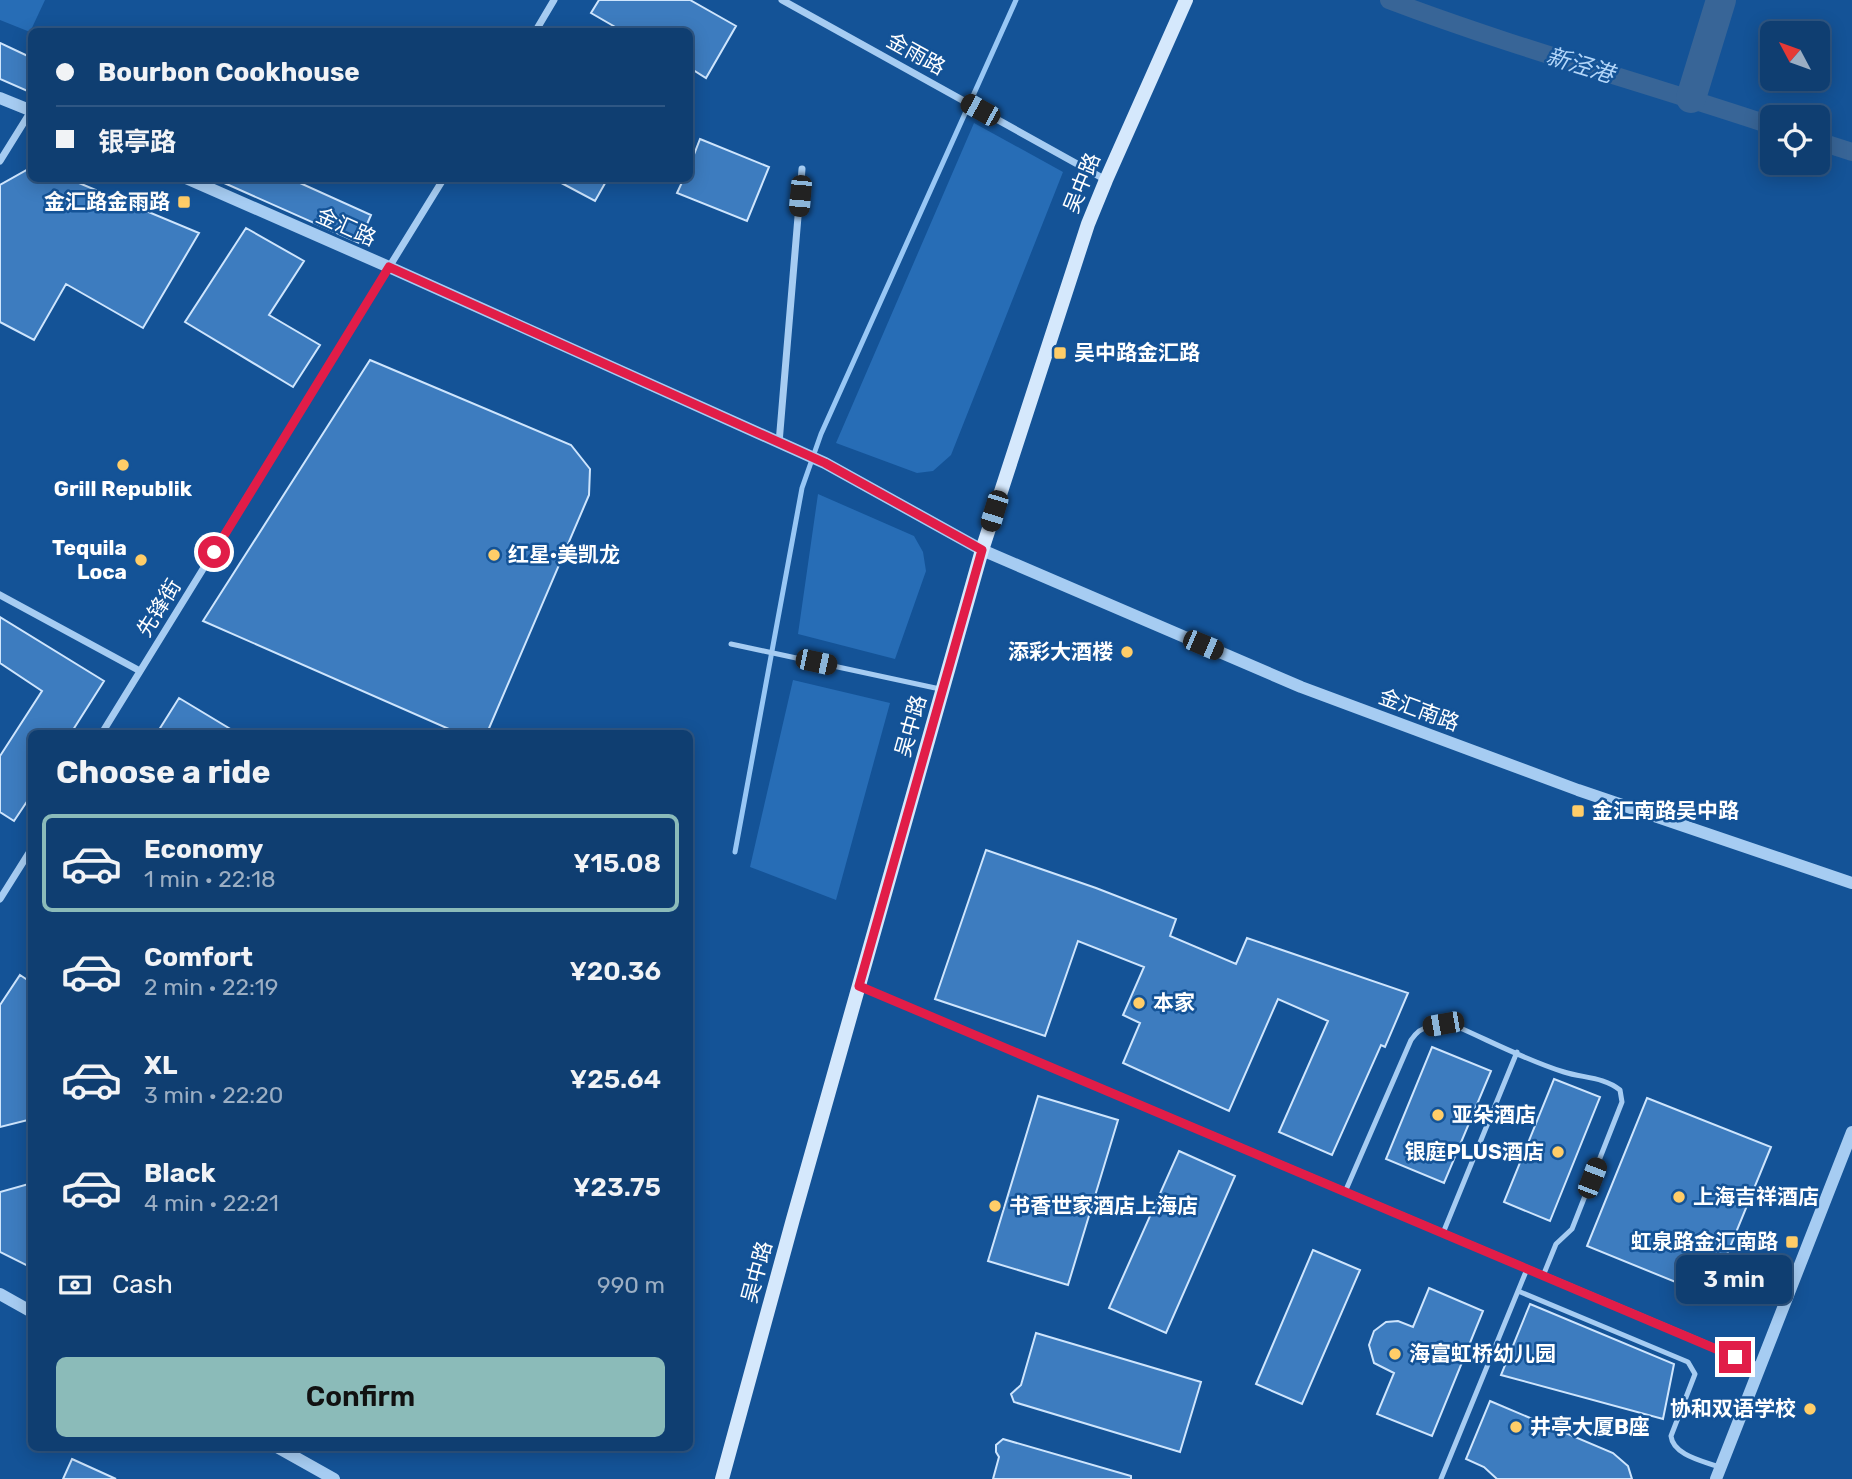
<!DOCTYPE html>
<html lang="en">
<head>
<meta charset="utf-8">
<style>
	:root { --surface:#0f3e71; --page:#184576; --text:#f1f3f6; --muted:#9baec3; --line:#2f5784; --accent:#8bbbb9 }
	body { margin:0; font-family:Rubik,"Noto Sans SC",sans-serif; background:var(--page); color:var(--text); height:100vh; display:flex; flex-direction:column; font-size:26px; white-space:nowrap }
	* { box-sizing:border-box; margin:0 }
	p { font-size:23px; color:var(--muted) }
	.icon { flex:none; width:38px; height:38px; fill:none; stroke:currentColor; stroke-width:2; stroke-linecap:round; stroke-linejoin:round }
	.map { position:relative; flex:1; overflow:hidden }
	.panel { position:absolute; left:28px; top:730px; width:665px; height:721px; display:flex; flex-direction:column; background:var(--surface); border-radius:10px; box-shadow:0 4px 18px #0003,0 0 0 2px var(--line) }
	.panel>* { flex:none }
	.top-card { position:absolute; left:28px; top:28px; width:665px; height:154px; border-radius:10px; box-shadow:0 4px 18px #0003,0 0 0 2px var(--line); display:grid; align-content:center; height:154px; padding:0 28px; background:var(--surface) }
	.needle { width:46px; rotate:311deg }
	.fabs { position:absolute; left:1760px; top:21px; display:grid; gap:14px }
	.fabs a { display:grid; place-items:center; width:70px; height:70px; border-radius:10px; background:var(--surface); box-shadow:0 4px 18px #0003,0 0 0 2px var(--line); font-size:35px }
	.end { position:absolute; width:32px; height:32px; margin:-16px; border:9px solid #e11d48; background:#fff; box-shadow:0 0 0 4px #fff }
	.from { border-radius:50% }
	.bubble { position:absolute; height:49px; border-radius:10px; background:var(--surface); box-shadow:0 4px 18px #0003,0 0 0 2px var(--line); font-size:23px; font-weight:600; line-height:49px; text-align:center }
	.car { position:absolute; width:21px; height:42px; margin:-21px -10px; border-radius:9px; box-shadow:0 0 5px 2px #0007; background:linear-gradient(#222 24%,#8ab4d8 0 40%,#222 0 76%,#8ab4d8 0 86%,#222 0) }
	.top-card b { display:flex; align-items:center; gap:24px; height:66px; font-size:26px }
	.top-card b+b { border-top:2px solid var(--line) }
	.top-card i { width:18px; height:18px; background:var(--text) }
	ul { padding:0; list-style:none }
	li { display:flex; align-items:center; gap:21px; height:98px; margin:0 14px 10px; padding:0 14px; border:4px solid transparent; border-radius:10px }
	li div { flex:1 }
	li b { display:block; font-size:26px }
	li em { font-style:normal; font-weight:600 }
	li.selected { border-color:var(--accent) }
	li>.icon { width:63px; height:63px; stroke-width:1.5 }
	h2 { padding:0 28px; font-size:32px; line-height:84px }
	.pay { display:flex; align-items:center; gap:18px; height:77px; padding:0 28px; font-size:26px }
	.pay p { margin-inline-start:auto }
	.cta { display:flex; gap:14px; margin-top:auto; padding:14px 28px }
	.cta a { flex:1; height:80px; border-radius:10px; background:var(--accent); color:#111; font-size:28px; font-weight:600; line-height:80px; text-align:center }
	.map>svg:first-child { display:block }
	.green { fill:#276db6 }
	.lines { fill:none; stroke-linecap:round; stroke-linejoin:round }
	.stream { stroke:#98c7f5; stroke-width:5 }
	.canal { stroke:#386597; stroke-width:18 }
	.river { stroke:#386597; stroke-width:30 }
	.building { fill:#3d7cbf; stroke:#cee5fd; stroke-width:2 }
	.service { stroke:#a6ccf2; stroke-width:5 }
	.minor { stroke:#a6ccf2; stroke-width:7 }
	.tertiary { stroke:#a6ccf2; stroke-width:12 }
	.secondary { stroke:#d5e8fc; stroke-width:14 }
	.route { stroke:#e11d48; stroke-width:9 }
	.poi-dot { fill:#ffcd68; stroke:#145397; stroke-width:2.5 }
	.labels { text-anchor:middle; stroke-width:5; stroke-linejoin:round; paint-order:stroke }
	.street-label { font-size:21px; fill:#fff; stroke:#145397 }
	.poi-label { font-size:21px; font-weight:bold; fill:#fff; stroke:#145397; text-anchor:start }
	.water-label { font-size:23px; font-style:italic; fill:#b3d6f9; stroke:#145397 }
</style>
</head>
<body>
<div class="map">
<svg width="1852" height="1479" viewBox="0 0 1852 1479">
	<rect width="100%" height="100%" fill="#145397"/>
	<path class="green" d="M0,0h45l-15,32 -30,-12z
		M974,123l89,49 -112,283 -18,16 -16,2 -81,-30z
		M818,494l96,42 9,16 3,19 -31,88 -97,-25z
		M793,680l97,23 -54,197 -86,-33z"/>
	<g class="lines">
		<path class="stream" d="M735,852l67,-364 19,-54 195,-434"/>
		<path class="canal" d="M1389,0c126,48 256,83 384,126
			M1818,141l34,11"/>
		<path class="river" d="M1691,98l30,-98"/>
	</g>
	<path class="building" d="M599,0h91l46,26 -30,52 -16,-10v-36h-66l-33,-19z
		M0,43l32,15v35l-32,-14z
		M700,139l69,28 -22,54 -70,-28 7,-15h6v-13z
		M32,167v11h35l132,55 -56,95 -77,-44 -32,56 -34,-18v-137z
		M213,178h76l82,37 -12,28z
		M552,178h56l-13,23z
		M246,228l58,33 -35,54 51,30 -27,42 -108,-65z
		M370,360l201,85 19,24 -1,26 -102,238h-29l-255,-112z
		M0,617l104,64 -33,52h-39v61l-18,27 -14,-9v-56l42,-65 -42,-28z
		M179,698l58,35h-80z
		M986,850l110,38 80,31 -6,17 66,28 11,-26 161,55 -23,54 -4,-2 -49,110 -53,-23 49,-111 -50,-22 -49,112 -106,-48 17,-40 -17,-8 21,-48 -66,-26 -33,95 -110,-37z
		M20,975l12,8v136l-32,8v-122z
		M1432,1047l59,24 -47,112 -58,-24z
		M1554,1079l46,18 -50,124 -46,-19z
		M1038,1096l80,24 -50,165 -80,-24z
		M1647,1098l124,49 -61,149 -123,-50z
		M1179,1151l56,25 -69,157 -57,-25z
		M32,1183v85l-32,-16v-60z
		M1313,1250l47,20 -58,134 -46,-20z
		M1429,1288l54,23 -51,125 -55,-22 17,-41 -20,-10 -5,-18 5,-14 12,-9 12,-1 15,6z
		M1530,1304l144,60 -11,55 -162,-44z
		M1036,1333l165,49 -21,70 -166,-50 -3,-8 10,-9z
		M1490,1401l123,52 15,13 4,13h-135l-13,-12 -18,-8z
		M1003,1439l128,37v3h-138l6,-22 -3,-5v-7z
		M72,1459l44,20h-53z"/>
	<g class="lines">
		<path class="service" d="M731,644l209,45
			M1345,1192l66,-152c11,-17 29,-17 47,-13 34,15 70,34 106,45 19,6 40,5 56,18l2,12 -50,127 -16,15 -13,32
			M1443,1233l74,-181
			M1518,1291l170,71 7,12 -24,62c2,19 32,25 48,31
			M1441,1479l86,-210"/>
		<path class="minor" d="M782,0l324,180
			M535,32l19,-32
			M0,161l31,-50
			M779,443l23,-274
			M0,595l140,76
			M102,733l342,-555
			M0,899l32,-51
			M859,986l901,381"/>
		<path class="tertiary" d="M0,98l32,13
			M186,178l203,89 436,196 157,87 319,137 277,103 274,93
			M0,1294l32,18
			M277,1447l57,32
			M1716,1479l136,-347"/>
		<path class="secondary" d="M722,1479l71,-260 189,-669 106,-326 18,-44 80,-180"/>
	</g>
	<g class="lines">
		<path class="route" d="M214,552l175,-285 436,196 157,87 -123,436 876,371"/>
	</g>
	<g class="poi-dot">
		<rect x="177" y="195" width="14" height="14" rx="3.5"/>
		<rect x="1053" y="346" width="14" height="14" rx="3.5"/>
		<circle cx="123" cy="465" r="7"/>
		<circle cx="494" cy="555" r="7"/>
		<circle cx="141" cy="560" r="7"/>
		<circle cx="1127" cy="652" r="7"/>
		<rect x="1571" y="804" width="14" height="14" rx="3.5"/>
		<circle cx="1139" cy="1003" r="7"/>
		<circle cx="1438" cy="1115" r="7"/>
		<circle cx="1558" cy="1152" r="7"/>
		<circle cx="1679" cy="1197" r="7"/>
		<circle cx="995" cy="1206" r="7"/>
		<rect x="1785" y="1235" width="14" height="14" rx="3.5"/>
		<circle cx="1395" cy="1354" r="7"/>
		<circle cx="1810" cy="1409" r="7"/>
		<circle cx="1516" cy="1427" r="7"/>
	</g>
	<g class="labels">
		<g class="street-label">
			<text transform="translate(916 54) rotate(29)" y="7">金雨路</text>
			<text transform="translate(1082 183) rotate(-68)" y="7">吴中路</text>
			<text transform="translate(346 227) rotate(24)" y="7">金汇路</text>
			<text transform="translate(159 608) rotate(-58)" y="7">先锋街</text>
			<text transform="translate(1419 710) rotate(20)" y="7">金汇南路</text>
			<text transform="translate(911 726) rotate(-74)" y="7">吴中路</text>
			<text transform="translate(757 1272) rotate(-75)" y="7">吴中路</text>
		</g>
		<g class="poi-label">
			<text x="170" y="209" text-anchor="end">金汇路金雨路</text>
			<text x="1074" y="360">吴中路金汇路</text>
			<text x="123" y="496" text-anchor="middle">Grill Republik</text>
			<text x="127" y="555" text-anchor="end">Tequila<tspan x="127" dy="24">Loca</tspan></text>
			<text x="508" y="562">红星·美凯龙</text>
			<text x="1113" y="659" text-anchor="end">添彩大酒楼</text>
			<text x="1592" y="818">金汇南路吴中路</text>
			<text x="1153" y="1010">本家</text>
			<text x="1452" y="1122">亚朵酒店</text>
			<text x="1544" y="1159" text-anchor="end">银庭PLUS酒店</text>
			<text x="1693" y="1204">上海吉祥酒店</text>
			<text x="1009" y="1213">书香世家酒店上海店</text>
			<text x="1778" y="1249" text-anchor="end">虹泉路金汇南路</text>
			<text x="1409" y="1361">海富虹桥幼儿园</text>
			<text x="1796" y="1416" text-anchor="end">协和双语学校</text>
			<text x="1530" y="1434">井亭大厦B座</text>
		</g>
		<g class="water-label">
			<text transform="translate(1580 65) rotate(17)" y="8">新泾港</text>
		</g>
	</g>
</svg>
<div class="fabs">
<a><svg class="needle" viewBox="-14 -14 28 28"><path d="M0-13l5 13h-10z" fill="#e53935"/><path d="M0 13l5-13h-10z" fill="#9baec3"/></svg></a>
<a><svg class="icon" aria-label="locate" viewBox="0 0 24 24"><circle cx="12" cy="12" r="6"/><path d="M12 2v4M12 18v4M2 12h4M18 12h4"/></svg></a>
</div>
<i class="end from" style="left:214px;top:552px"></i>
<i class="end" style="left:1735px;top:1357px"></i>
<div class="bubble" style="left:1676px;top:1255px;width:116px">3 min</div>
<i class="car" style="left:980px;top:110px;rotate:299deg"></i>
<i class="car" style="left:800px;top:196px;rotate:185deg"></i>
<i class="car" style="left:994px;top:511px;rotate:197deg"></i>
<i class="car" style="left:1203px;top:645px;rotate:113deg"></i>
<i class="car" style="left:816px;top:662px;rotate:102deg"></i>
<i class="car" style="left:1443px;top:1024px;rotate:260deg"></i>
<i class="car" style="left:1592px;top:1178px;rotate:21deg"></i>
<div class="top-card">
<b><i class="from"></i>Bourbon Cookhouse</b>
<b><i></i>银亭路</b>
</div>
<section class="panel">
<h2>Choose a ride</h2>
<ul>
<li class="selected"><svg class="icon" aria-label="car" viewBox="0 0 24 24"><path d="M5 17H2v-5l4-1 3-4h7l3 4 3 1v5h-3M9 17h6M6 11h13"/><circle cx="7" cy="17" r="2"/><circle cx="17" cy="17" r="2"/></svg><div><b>Economy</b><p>1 min · 22:18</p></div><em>¥15.08</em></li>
<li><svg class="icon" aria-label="car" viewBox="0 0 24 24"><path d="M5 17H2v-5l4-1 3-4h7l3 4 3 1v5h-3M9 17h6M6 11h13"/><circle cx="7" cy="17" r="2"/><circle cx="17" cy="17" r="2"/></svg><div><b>Comfort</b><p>2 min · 22:19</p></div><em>¥20.36</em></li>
<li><svg class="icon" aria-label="car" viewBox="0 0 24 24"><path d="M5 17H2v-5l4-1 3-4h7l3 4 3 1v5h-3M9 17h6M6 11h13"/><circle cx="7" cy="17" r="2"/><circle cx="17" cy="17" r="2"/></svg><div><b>XL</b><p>3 min · 22:20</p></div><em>¥25.64</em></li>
<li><svg class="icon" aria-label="car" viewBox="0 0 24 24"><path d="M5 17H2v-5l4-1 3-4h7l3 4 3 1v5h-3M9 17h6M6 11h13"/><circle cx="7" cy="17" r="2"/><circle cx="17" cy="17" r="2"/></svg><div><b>Black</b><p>4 min · 22:21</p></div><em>¥23.75</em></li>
</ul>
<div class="pay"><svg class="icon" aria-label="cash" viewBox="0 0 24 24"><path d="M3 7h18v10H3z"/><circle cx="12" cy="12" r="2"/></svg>Cash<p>990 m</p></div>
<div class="cta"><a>Confirm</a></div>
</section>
</div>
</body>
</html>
